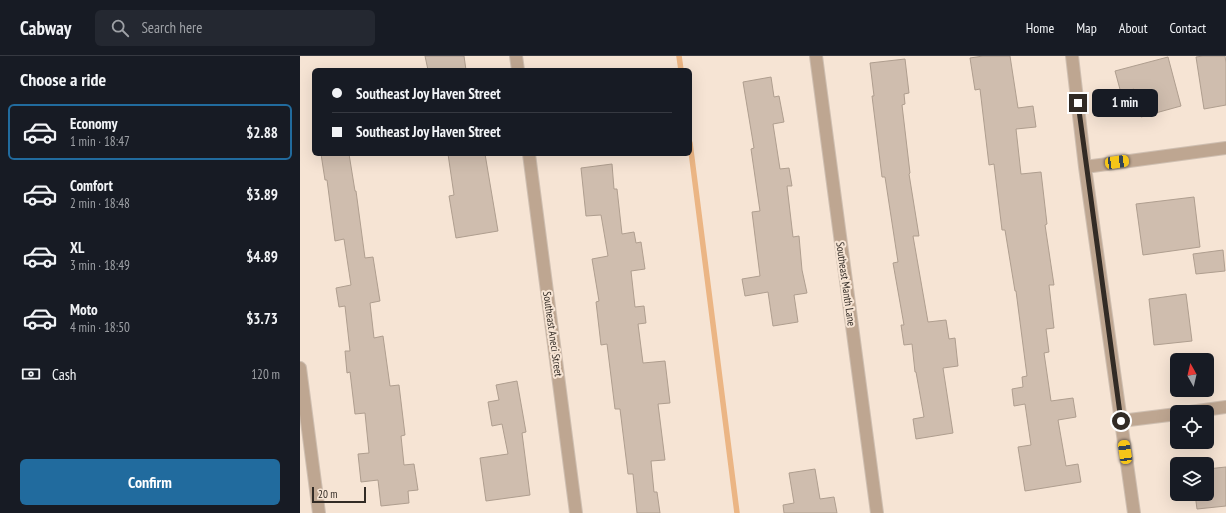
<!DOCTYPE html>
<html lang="en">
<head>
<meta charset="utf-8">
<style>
	:root { --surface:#171b24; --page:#242831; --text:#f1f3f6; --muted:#9ea1a6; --line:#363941; --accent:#216b9e }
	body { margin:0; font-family:"PT Sans Narrow",sans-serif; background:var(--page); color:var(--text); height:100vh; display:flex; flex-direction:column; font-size:15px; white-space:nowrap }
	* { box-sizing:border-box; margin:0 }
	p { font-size:13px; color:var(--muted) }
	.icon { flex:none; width:22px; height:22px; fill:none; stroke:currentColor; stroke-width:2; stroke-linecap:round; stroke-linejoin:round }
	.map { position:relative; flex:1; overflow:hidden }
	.details { display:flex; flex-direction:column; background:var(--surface); width:300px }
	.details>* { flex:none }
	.hud { position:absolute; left:12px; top:12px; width:380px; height:88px; border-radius:6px; box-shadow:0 4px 16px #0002; display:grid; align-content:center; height:88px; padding:0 20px; background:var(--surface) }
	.needle { width:26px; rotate:352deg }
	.controls { position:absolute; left:870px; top:297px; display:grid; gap:8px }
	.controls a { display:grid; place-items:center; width:44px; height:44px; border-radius:6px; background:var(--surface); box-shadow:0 4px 16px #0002; font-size:20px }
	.scale { position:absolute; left:12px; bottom:10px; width:54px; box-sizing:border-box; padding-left:4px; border:2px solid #322b25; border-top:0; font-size:11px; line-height:14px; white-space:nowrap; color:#322b25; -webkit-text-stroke:3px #f6e4d4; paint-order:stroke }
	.end { position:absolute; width:18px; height:18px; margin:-9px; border:5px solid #322b25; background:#fff; box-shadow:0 0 0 2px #fff }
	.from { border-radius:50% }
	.bubble { position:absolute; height:28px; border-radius:6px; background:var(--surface); box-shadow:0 4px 16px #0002; font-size:13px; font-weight:700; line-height:28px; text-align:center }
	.car { position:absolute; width:12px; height:24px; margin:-12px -6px; border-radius:5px; box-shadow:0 0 3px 1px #0007; background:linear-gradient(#f5c518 24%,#345 0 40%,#f5c518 0 76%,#345 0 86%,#f5c518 0) }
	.hud b { display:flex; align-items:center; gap:14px; height:38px; font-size:15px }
	.hud b+b { border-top:1px solid var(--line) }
	.hud i { width:10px; height:10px; background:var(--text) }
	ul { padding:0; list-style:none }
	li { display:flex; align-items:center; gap:12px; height:56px; margin:0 8px 6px; padding:0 12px; border:2px solid transparent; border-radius:6px }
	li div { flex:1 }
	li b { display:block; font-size:15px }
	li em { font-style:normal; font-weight:700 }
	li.on { border-color:var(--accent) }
	li>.icon { width:36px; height:36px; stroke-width:1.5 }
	h2 { padding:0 20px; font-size:18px; line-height:48px }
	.pay { display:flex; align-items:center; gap:10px; height:44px; padding:0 20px; font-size:15px }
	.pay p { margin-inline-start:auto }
	.action { display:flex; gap:8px; margin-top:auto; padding:8px 20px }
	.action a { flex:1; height:46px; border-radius:6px; background:var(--accent); color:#fff; font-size:16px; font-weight:700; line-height:46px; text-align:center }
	header { display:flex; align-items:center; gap:24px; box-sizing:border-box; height:56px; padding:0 20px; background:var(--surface); border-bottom:1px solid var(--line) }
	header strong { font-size:19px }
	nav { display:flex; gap:22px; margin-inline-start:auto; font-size:14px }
	.search { width:280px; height:36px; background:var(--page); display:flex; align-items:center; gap:10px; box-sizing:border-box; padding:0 14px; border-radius:6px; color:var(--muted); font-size:15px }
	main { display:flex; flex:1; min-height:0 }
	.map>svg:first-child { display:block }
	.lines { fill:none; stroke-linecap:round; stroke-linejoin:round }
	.stream { stroke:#ebb584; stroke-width:5.5 }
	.building { fill:#cfbdae; stroke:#af9e8f }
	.minor-casing { stroke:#cfbfb1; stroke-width:14 }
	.minor { stroke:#bea691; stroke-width:12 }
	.route { stroke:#322b25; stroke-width:5 }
	.labels { text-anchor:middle; stroke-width:4; stroke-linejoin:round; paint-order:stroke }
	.street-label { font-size:11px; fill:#322b25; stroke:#f6e4d4 }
</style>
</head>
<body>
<header>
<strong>Cabway</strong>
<div class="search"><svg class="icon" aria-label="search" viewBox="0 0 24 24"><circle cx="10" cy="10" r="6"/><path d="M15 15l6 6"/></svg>Search here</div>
<nav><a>Home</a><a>Map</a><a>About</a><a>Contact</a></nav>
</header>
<main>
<section class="details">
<h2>Choose a ride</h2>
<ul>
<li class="on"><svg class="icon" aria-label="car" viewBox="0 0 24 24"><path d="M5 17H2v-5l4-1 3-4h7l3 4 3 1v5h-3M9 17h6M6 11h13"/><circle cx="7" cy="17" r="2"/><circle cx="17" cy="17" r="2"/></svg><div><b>Economy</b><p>1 min · 18:47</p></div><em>$2.88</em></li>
<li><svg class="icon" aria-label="car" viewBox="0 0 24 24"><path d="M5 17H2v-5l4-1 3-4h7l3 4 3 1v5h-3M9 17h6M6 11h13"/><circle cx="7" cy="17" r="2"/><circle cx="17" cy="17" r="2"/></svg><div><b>Comfort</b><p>2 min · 18:48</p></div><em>$3.89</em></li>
<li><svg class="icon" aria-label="car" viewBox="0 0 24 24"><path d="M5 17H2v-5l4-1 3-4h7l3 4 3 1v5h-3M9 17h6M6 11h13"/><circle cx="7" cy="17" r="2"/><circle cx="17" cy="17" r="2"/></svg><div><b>XL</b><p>3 min · 18:49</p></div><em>$4.89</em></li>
<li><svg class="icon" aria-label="car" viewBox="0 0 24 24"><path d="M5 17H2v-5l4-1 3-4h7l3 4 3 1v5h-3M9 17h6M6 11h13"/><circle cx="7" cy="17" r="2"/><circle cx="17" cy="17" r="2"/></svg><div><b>Moto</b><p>4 min · 18:50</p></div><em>$3.73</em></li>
</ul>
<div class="pay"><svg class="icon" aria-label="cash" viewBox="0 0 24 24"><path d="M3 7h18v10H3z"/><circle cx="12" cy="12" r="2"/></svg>Cash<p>120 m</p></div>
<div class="action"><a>Confirm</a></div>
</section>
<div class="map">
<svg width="926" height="457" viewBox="0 0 926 457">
	<rect width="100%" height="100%" fill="#f6e4d4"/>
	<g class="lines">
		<path class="stream" d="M379,0l2,14
			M390,87l47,370"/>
	</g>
	<path class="building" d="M125,0h39l2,14h-38z
		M683,0h27l8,52 15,-2 3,21 -20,2 5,45 20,-2 6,52 -2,1 9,60h-5l5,43 -8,1 3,23 -5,1 7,48 22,-3 3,19 -18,3 8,46 12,-2 3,18 -56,9 -7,-44 13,-2 -6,-41 -11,2 -2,-17 11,-2 -1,-10 5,-1 -11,-85h-1l-10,-61h-3l-8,-66 -5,1 -9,-76 -5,1 -5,-32z
		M903,0h22l1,7v42l-22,4 -8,-52z
		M868,1l13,49 -40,11 -7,-28 -13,4 -6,-22z
		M605,3l4,34 -5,1 1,10 -3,1 8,68 -1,1 10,62h-6l15,86 18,-2 3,19 6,-1 3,28 -15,2 10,65 -37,6 -3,-20 11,-2 -8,-45h-1l-3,-28 -8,1 -3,-20h3l-11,-62 5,-1 -13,-85h-3l-10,-81h2l-4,-33z
		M471,21l3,20 5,-1 5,26 -11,2 7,45 9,-1 3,18h-5l6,51 6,-1 3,34 5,23 -13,2 4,27 -25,4 -5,-34 -23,4 -3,-17 18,-3 -8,-64 8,-1 -9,-62 3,-1 -11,-66z
		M21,98h28l6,37h1l9,67 8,-1 7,44 -10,2 4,35 9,-2 7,50 9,-1 6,50 -4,1 3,29 10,-1 4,26 -10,1 1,12 -28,3 -3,-26 -17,2 -3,-28 11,-1 -4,-40 -10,1 -5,-42 -3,1 -2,-22h5l-5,-45 -6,1 -3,-19 15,-3 -7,-46 -9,2 -8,-61h-2z
		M148,98h37l13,77 -42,7 -7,-42 5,-1z
		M312,108l2,25h3l5,45 12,-2 2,11 5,-1 4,27 -14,2 4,36 9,-1 2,17 -8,1 5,39 22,-2 5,42 -12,1 7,56 -14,1 3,31h3l3,21h-23l-4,-39h-5l-8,-65h-5l-8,-65 -6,1 -5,-43 3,-1 -7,-42 16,-3 -7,-41 -15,1 -5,-48z
		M894,141l6,50 -57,8 -7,-51z
		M923,194l2,21 -29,3 -3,-20z
		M886,238l6,47 -38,4 -5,-46z
		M217,325l9,51 -4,1 8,62 -44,6 -6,-43 28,-4 -6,-30 -10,2 -4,-24 11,-2 -3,-15z
		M926,411v39l-29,3 -2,-15h12v-25z
		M515,413l5,30 14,-2 3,16h-53l-1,-8 11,-2 -5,-30z"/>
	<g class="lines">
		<g class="minor-casing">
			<path id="minor" d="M216,0l2,14
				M516,0l61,457
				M772,0l13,111 49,346
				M229,98l47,359
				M785,111l141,-19
				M0,312l19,145
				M890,356l36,-5
				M821,365l56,-7"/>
		</g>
		<use href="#minor" class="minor"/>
	</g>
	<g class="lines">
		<path class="route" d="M778,47l43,318"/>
	</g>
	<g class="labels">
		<g class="street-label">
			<text transform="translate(546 228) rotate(82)" y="4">Southeast Manth Lane</text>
			<text transform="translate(253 278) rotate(82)" y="4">Southeast Aneci Street</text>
		</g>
	</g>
</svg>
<div class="controls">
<a><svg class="needle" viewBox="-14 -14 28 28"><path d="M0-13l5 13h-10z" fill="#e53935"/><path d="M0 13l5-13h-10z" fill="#9ea1a6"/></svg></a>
<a><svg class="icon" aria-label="locate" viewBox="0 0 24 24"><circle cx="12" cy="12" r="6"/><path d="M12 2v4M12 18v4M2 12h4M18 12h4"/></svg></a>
<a><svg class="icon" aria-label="layers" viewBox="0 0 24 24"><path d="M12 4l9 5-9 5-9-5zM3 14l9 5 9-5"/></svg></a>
</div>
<div class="scale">20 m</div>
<i class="end from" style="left:821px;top:365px"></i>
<i class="end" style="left:778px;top:47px"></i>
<div class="bubble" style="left:792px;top:33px;width:66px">1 min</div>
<i class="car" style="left:817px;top:106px;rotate:82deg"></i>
<i class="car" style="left:825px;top:396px;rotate:352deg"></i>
<div class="hud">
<b><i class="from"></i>Southeast Joy Haven Street</b>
<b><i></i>Southeast Joy Haven Street</b>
</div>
</div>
</main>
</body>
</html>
